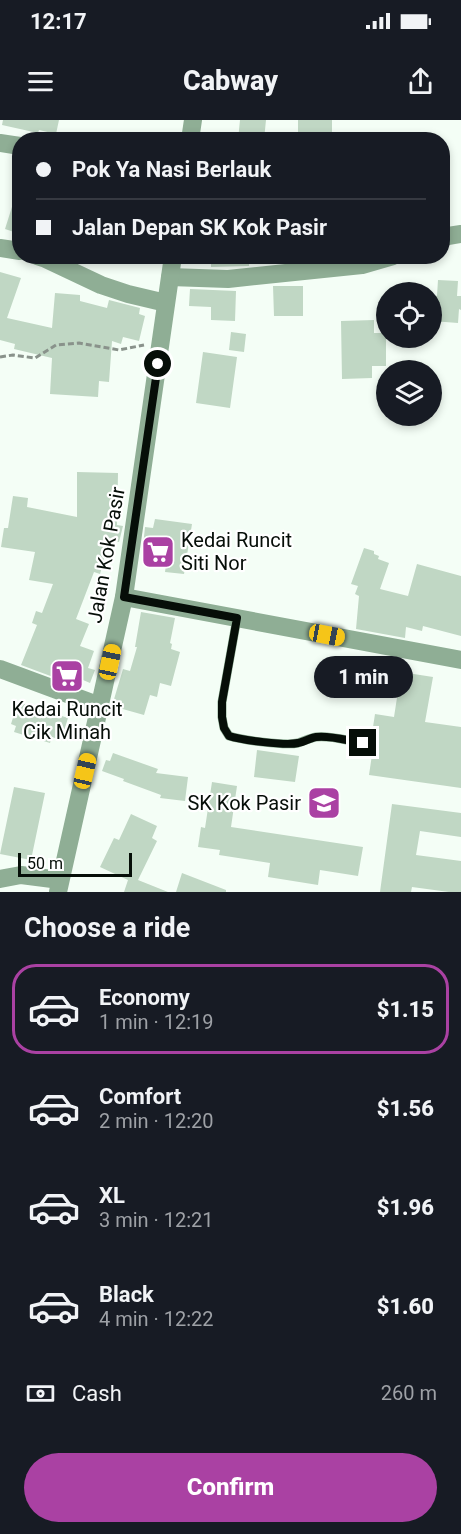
<!DOCTYPE html>
<html lang="en">
<head>
<meta charset="utf-8">
<style>
	:root { --surface:#171b24; --page:#242831; --text:#f1f3f6; --muted:#9ea1a6; --line:#363941; --accent:#aa41a3 }
	body { margin:0; font-family:Roboto,sans-serif; background:var(--page); color:var(--text); height:100vh; display:flex; flex-direction:column; font-size:22px; white-space:nowrap }
	* { box-sizing:border-box; margin:0 }
	p { font-size:20px; color:var(--muted) }
	.icon { flex:none; width:33px; height:33px; fill:none; stroke:currentColor; stroke-width:2; stroke-linecap:round; stroke-linejoin:round }
	.map { position:relative; height:772px; overflow:hidden }
	.panel { display:flex; flex-direction:column; background:var(--surface); flex:1 }
	.panel>* { flex:none }
	.top-card { position:absolute; left:12px; top:12px; width:438px; height:132px; border-radius:24px; box-shadow:0 3px 9px #0003; display:grid; align-content:center; height:132px; padding:0 24px; background:var(--surface) }
	.fabs { position:absolute; left:376px; top:162px; display:grid; gap:12px }
	.fabs a { display:grid; place-items:center; width:66px; height:66px; border-radius:50%; background:var(--surface); box-shadow:0 3px 9px #0003; font-size:30px }
	.scale { position:absolute; left:18px; bottom:15px; width:114px; box-sizing:border-box; padding-left:6px; border:3px solid #060e08; border-top:0; font-size:16px; line-height:21px; white-space:nowrap; color:#060e08; -webkit-text-stroke:4px #fff; paint-order:stroke }
	.end { position:absolute; width:27px; height:27px; margin:-14px; border:8px solid #060e08; background:#fff; box-shadow:0 0 0 3px #fff }
	.from { border-radius:50% }
	.bubble { position:absolute; height:42px; border-radius:21px; background:var(--surface); box-shadow:0 3px 9px #0003; font-size:20px; font-weight:800; line-height:42px; text-align:center }
	.car { position:absolute; width:18px; height:36px; margin:-18px -9px; border-radius:8px; box-shadow:0 0 4px 2px #0007; background:linear-gradient(#f5c518 24%,#345 0 40%,#f5c518 0 76%,#345 0 86%,#f5c518 0) }
	.top-card b { display:flex; align-items:center; gap:21px; height:57px; font-size:22px }
	.top-card b+b { border-top:2px solid var(--line) }
	.top-card i { width:15px; height:15px; background:var(--text) }
	ul { padding:0; list-style:none }
	li { display:flex; align-items:center; gap:18px; height:90px; margin:0 12px 9px; padding:0 12px; border:3px solid transparent; border-radius:24px }
	li div { flex:1 }
	li b { display:block; font-size:22px }
	li em { font-style:normal; font-weight:800 }
	li.current { border-color:var(--accent) }
	li>.icon { width:54px; height:54px; stroke-width:1.5 }
	h2 { padding:0 24px; font-size:27px; line-height:72px }
	.pay { display:flex; align-items:center; gap:15px; height:66px; padding:0 24px; font-size:22px }
	.pay p { margin-inline-start:auto }
	.button { display:flex; gap:12px; margin-top:auto; padding:12px 24px }
	.button a { flex:1; height:69px; border-radius:36px; background:var(--accent); color:#fff; font-size:24px; font-weight:800; line-height:69px; text-align:center }
	.status { display:flex; justify-content:space-between; align-items:center; height:42px; padding:0 30px; background:var(--surface); direction:ltr }
	.status svg { height:16px; fill:currentColor }
	header { display:flex; justify-content:space-between; align-items:center; height:78px; padding:0 24px; background:var(--surface); font-size:27px; font-weight:800 }
	.map>svg:first-child { display:block }
	.building { fill:#c0d7c4 }
	.lines { fill:none; stroke-linecap:round; stroke-linejoin:round }
	.path { stroke:#89928b; stroke-width:3; stroke-dasharray:6 3; stroke-linecap:butt }
	.service { stroke:#8fae95; stroke-width:9 }
	.minor { stroke:#8fae95; stroke-width:18 }
	.tertiary { stroke:#8fae95; stroke-width:18 }
	.route { stroke:#060e08; stroke-width:8 }
	.labels { text-anchor:middle; stroke-width:4.5; stroke-linejoin:round; paint-order:stroke }
	.poi-label { font-size:20px; fill:#060e08; stroke:#fff; text-anchor:start }
	.street-label { font-size:20px; fill:#060e08; stroke:#fff }
</style>
</head>
<body>
<div class="status"><b>12:17</b><svg viewBox="0 0 49 12"><path d="M0 12V9h3v3zM5 12V6h3v6zM10 12V3h3v9zM15 12V0h3v12zM26 1h20v11H26zM47 4h2v5h-2z"/></svg></div>
<header><svg class="icon" aria-label="menu" viewBox="0 0 24 24"><path d="M4 6h16M4 12h16M4 18h16"/></svg>Cabway<svg class="icon" aria-label="share" viewBox="0 0 24 24"><path d="M12 15V3M7 8l5-5 5 5M5 13v7h14v-7"/></svg></header>
<div class="map">
<svg width="461" height="772" viewBox="0 0 461 772">
	<rect width="100%" height="100%" fill="#f4fef6"/>
	<path class="building" d="M3,0h56l-3,14 -17,-4 -1,3 -36,-8z
		M240,0h26l-2,20h-26z
		M298,0h34v20h-34z
		M17,71l3,1v42l-15,-5z
		M211,136h38v10l-38,1z
		M0,152l21,6 -14,40 45,10 3,-35 25,2v6l27,7 2,-8 31,8 -1,6 6,2 -6,25 -16,-4 -2,7 -9,-3 -3,41 -10,-1 -1,16 -48,-3 2,-36 -38,-9 1,-5 -15,-4z
		M438,160l20,1 -1,15h4v14l-2,-1 -1,14 -26,-2v-26l5,1z
		M273,166h30v30h-29z
		M190,169l46,2 -1,30 -24,-1v-13l-22,-1z
		M374,200v13h12v33h-14v12l-30,1 -1,-58z
		M231,212l15,2 -2,18 -15,-2z
		M203,232l34,5 -7,51 -34,-5z
		M77,352l41,1 -1,52 6,1 -4,16 -10,-2 -9,34 -6,-2 -18,47 13,5 -9,22 14,5 -6,17 7,2 -5,13 -7,-3 -3,7 -59,-22 16,-40 -5,-2 4,-12 6,2 11,-29 -24,-4 6,-28 -34,-5 3,-19h4l5,-32 15,2 -1,9 50,10z
		M155,399l37,5 -8,50 -19,-2 1,-7 -22,-4 2,-14 -3,-1 2,-19 8,1z
		M364,428l10,3v3l5,2 -1,3 11,4 -9,26 28,7 9,-32 44,12v60l-38,-10 -1,5 -16,-4 -1,11 -49,-9 3,-33 -4,-2 3,-8 -7,-2z
		M141,492l34,6 -5,25 2,1 -1,5 9,3 -9,34 -11,-3 -3,14 -7,-2 -6,20 -32,-9 11,-37 7,2 7,-24h-2z
		M401,552l32,5 -8,45 36,5v61l-92,-13 5,-34 -3,-1 4,-26 19,3z
		M18,582l50,16 -7,22 -9,-3 -2,6 -36,-11 2,-6 -5,-2z
		M257,630l42,6 -4,26 -41,-5z
		M113,633l45,16 -2,4 32,4 -3,24 -25,-3 1,-3 -38,-14 1,-2 -22,-8 4,-11 4,1z
		M212,662l25,4 -6,41 132,20 -5,29 -38,-6 -2,15 -50,-8 2,-14 -51,-8 1,-5 -22,-3 3,-20 4,1z
		M14,667l31,6 -14,67 -31,-6z
		M392,684l69,9v24l-41,-6 -4,24 45,6v31h-12l-37,-5 -1,5h-31z
		M131,694l26,12 -5,12 5,3 -19,39 30,12h-44l4,-12 -28,-13 14,-29 5,2z
		M182,753l44,17v2h-50z"/>
	<g class="lines">
		<path class="path" d="M0,237l13,-2 22,3 21,-13 23,-2 40,7 25,-5"/>
		<path class="service" d="M237,498l-15,84v15l2,11 5,8c13,4 56,10 69,7 6,-2 12,-5 18,-6 15,-2 32,4 47,6"/>
		<path class="minor" d="M0,23l20,3
			M442,117l19,-3
			M0,128l20,3
			M37,136l9,3 55,26 27,9 38,9
			M170,157l58,2 134,-14 31,-9
			M124,477l337,63
			M0,549l100,37
			M0,759l21,-4 39,5"/>
		<path class="tertiary" d="M190,20l3,-20
			M58,772l66,-295 49,-341"/>
	</g>
	<g class="lines">
		<path class="route" d="M158,244l-34,233 113,21 -15,84v15l2,11 5,8c12,4 57,10 69,7 6,-1 12,-5 18,-6 15,-2 32,4 47,6"/>
	</g>
	<defs>
		<g id="supermarket-square" transform="scale(1.725)"><rect x="-9" y="-9" width="18" height="18" rx="4" fill="#aa41a3" stroke="#fff"/><path d="M-6-5.5h2.5l.6 2H6L4.5 2H-2.5L-4.4-4H-6ZM-1.5 3.2a1.3 1.3 0 1 0 .1 0ZM3 3.2a1.3 1.3 0 1 0 .1 0Z" fill="#fff"/></g>
		<g id="school-square" transform="scale(1.725)"><rect x="-9" y="-9" width="18" height="18" rx="4" fill="#aa41a3" stroke="#fff"/><path d="M0-5L7-2L0 1L-7-2ZM-4 1L0 2.5L4 1V4Q0 6-4 4Z" fill="#fff"/></g>
	</defs>
	<g fill-rule="evenodd">
		<use href="#supermarket-square" x="158" y="432"/>
		<use href="#supermarket-square" x="67" y="556"/>
		<use href="#school-square" x="324" y="683"/>
	</g>
	<g class="labels">
		<g class="poi-label">
			<text x="181" y="427">Kedai Runcit<tspan x="181" dy="23">Siti Nor</tspan></text>
			<text x="67" y="596" text-anchor="middle">Kedai Runcit<tspan x="67" dy="23">Cik Minah</tspan></text>
			<text x="301" y="690" text-anchor="end">SK Kok Pasir</text>
		</g>
		<g class="street-label">
			<text transform="translate(106 435) rotate(-80)" y="7">Jalan Kok Pasir</text>
		</g>
	</g>
</svg>
<div class="fabs">
<a><svg class="icon" aria-label="locate" viewBox="0 0 24 24"><circle cx="12" cy="12" r="6"/><path d="M12 2v4M12 18v4M2 12h4M18 12h4"/></svg></a>
<a><svg class="icon" aria-label="layers" viewBox="0 0 24 24"><path d="M12 4l9 5-9 5-9-5zM3 14l9 5 9-5"/></svg></a>
</div>
<div class="scale">50 m</div>
<i class="end from" style="left:158px;top:244px"></i>
<i class="end" style="left:363px;top:623px"></i>
<div class="bubble" style="left:314px;top:536px;width:99px">1 min</div>
<i class="car" style="left:327px;top:515px;rotate:101deg"></i>
<i class="car" style="left:110px;top:542px;rotate:12deg"></i>
<i class="car" style="left:85px;top:651px;rotate:13deg"></i>
<div class="top-card">
<b><i class="from"></i>Pok Ya Nasi Berlauk</b>
<b><i></i>Jalan Depan SK Kok Pasir</b>
</div>
</div>
<section class="panel">
<h2>Choose a ride</h2>
<ul>
<li class="current"><svg class="icon" aria-label="car" viewBox="0 0 24 24"><path d="M5 17H2v-5l4-1 3-4h7l3 4 3 1v5h-3M9 17h6M6 11h13"/><circle cx="7" cy="17" r="2"/><circle cx="17" cy="17" r="2"/></svg><div><b>Economy</b><p>1 min · 12:19</p></div><em>$1.15</em></li>
<li><svg class="icon" aria-label="car" viewBox="0 0 24 24"><path d="M5 17H2v-5l4-1 3-4h7l3 4 3 1v5h-3M9 17h6M6 11h13"/><circle cx="7" cy="17" r="2"/><circle cx="17" cy="17" r="2"/></svg><div><b>Comfort</b><p>2 min · 12:20</p></div><em>$1.56</em></li>
<li><svg class="icon" aria-label="car" viewBox="0 0 24 24"><path d="M5 17H2v-5l4-1 3-4h7l3 4 3 1v5h-3M9 17h6M6 11h13"/><circle cx="7" cy="17" r="2"/><circle cx="17" cy="17" r="2"/></svg><div><b>XL</b><p>3 min · 12:21</p></div><em>$1.96</em></li>
<li><svg class="icon" aria-label="car" viewBox="0 0 24 24"><path d="M5 17H2v-5l4-1 3-4h7l3 4 3 1v5h-3M9 17h6M6 11h13"/><circle cx="7" cy="17" r="2"/><circle cx="17" cy="17" r="2"/></svg><div><b>Black</b><p>4 min · 12:22</p></div><em>$1.60</em></li>
</ul>
<div class="pay"><svg class="icon" aria-label="cash" viewBox="0 0 24 24"><path d="M3 7h18v10H3z"/><circle cx="12" cy="12" r="2"/></svg>Cash<p>260 m</p></div>
<div class="button"><a>Confirm</a></div>
</section>
</body>
</html>
